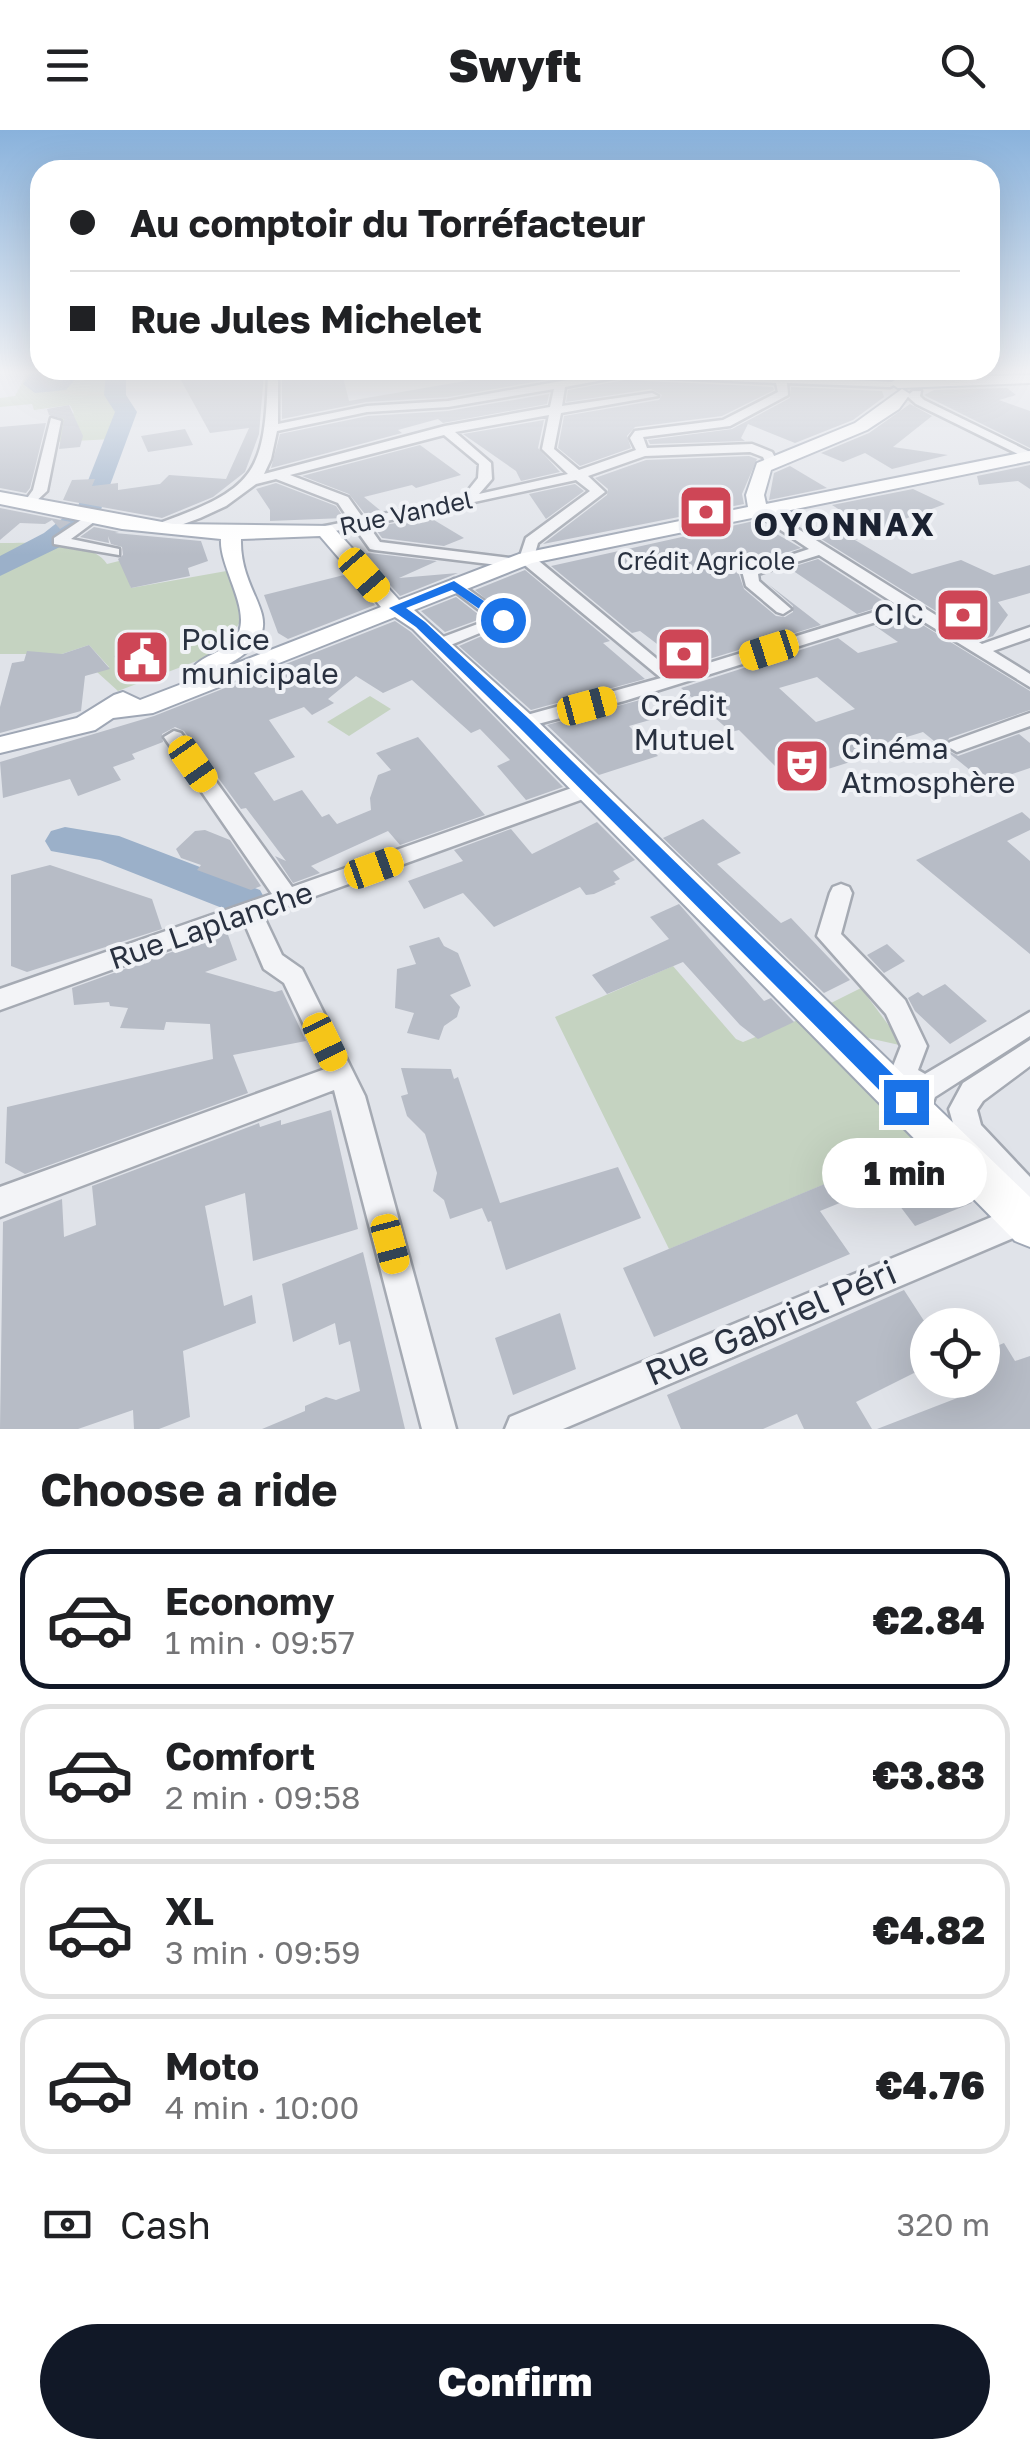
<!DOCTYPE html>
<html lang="en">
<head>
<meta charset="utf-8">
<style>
	:root { --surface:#fff; --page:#f2f2f2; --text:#202124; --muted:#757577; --line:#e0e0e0; --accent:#111827 }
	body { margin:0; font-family:"Golos Text",sans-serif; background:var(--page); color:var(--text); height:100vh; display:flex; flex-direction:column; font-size:38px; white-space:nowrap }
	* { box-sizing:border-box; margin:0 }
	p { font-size:32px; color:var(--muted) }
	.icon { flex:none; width:55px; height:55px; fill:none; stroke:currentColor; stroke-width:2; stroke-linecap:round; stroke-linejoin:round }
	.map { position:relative; height:1299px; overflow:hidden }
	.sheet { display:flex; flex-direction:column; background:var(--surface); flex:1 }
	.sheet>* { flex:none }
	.hud { position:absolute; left:30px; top:30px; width:970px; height:220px; border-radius:30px; box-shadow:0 10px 40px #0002; display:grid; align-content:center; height:220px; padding:0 40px; background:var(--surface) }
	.fabs { position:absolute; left:910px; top:1178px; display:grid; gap:20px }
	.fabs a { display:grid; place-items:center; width:90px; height:90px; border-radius:50%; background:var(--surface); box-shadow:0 10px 40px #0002; font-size:50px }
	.end { position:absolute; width:45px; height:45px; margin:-22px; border:12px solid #1a73e8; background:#fff; box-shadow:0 0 0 5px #fff }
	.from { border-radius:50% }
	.bubble { position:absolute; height:70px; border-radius:35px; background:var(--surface); box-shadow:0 10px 40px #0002; font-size:32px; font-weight:800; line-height:70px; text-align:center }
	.car { position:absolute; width:30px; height:60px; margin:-30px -15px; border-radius:12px; box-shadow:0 0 8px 2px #0007; background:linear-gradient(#f5c518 24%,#345 0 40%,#f5c518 0 76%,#345 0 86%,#f5c518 0) }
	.hud b { display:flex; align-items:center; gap:35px; height:95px; font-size:38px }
	.hud b+b { border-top:2px solid var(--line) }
	.hud i { width:25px; height:25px; background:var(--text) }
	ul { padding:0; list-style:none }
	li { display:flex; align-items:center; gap:30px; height:140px; margin:0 20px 15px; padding:0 20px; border:5px solid var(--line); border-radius:30px }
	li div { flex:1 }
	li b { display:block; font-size:38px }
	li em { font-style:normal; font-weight:800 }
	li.active { border-color:var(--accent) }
	li>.icon { width:90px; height:90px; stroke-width:1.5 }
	h2 { padding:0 40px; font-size:45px; line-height:120px }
	.pay { display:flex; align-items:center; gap:25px; height:110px; padding:0 40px; font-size:38px }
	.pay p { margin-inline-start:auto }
	.action { display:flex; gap:20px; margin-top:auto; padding:20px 40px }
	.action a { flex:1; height:115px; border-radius:60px; background:var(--accent); color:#fff; font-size:40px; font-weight:800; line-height:115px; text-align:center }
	header { display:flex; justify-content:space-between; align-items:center; height:130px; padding:0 40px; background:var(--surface); font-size:45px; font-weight:800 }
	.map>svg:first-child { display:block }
	.green { fill:#c5d3c1 }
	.water { fill:#9bb0c9 }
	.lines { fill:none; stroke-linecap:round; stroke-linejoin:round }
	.river { fill:#9bb0c9; fill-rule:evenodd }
	.building { fill:#b7bcc6; fill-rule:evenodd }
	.minor-casing { stroke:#a5aab3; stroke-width:5 }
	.major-casing { stroke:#9fa7b5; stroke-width:4 }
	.minor { fill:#f3f4f7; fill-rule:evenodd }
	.major { fill:#fff; fill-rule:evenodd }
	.route { fill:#1a73e8 }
	.labels { text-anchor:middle; stroke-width:8; stroke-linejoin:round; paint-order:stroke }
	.far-street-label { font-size:25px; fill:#293140; stroke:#f0f2f6 }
	.far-poi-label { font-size:25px; fill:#293140; stroke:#f0f2f6 }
	.poi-label { font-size:30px; fill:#293140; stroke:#f0f2f6; text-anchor:start }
	.street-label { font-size:30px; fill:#293140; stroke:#f0f2f6 }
	.far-district-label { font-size:32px; font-weight:bold; letter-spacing:2.5px; fill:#1b2231; stroke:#f0f2f6 }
	.near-street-label { font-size:35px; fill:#293140; stroke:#f0f2f6 }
</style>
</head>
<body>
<header><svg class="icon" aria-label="menu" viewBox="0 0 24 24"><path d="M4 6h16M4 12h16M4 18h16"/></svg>Swyft<svg class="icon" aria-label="search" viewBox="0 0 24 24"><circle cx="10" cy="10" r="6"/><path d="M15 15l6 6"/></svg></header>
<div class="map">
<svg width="1030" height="1299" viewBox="0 0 1030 1299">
	<rect width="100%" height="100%" fill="#e0e3e9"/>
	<path class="green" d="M27,243h83l2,22 10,17 -9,27 -59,3 5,-24 15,-5 -4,-8 -36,5 -2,-6 -32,3v-9l15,-2z
		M0,413c29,1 89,-6 107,21l16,-4 8,28 101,-18 13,43 -22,38 -105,40 -21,-19 12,-5 -20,-22 -27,9h-62z
		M370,566l21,13 -42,27 -22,-14z
		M673,836l63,73 7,3 55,-22 123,124 -252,105 -114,-232z
		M861,858l43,58 -45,-10 -32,-31z"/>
	<path class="water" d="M30,243h45l3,3 -12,14 -31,3 -12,-9z"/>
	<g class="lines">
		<path class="river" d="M106,243h20v22l11,17 -38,103 -35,30 -64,31v-20l44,-23 34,-27 37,-94 -11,-17z
			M65,697l54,9 141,54 6,11 -6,11 -15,5 -145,-57 -49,-9 -6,-10 6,-10z"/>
	</g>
	<path class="building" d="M177,243h87l-5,61 -14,38 -32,25 -51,21 -99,-18 9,-20 23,-1 -3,7 26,-3v7l42,-6 9,-9 57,4 23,-51 -39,5z
		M282,243h60l7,28 162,-28h75l-138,24 -82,5 -84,17z
		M625,250l148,7 1,3 -52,26 -87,11 -8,9 4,12 -51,18 -22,-18 6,-32 95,-16 3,-5 -11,-6 -85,13 2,-12z
		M791,257l91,4 2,6 -31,23 -58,23 -47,-19 -7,14 4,3 -95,3 -2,-4 84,-11 58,-31z
		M1007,258l9,7 -17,5 31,11v37l-106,-53 10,-5z
		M549,264l-2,10 -104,19 -5,-4 -40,11 4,3 -131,35 9,-34 88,-18 80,-5z
		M910,274l22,12 -39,31 55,8 -56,14 -27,-16 -22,9 -22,-9 48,-20z
		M69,275l14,31 -3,11 -21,2 5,-30 -15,-4 -2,-6z
		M544,290l-6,28 22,24 -39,9 -5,-10 -53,-37z
		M46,293l-16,65 -4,5 -26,-5v-61z
		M185,299l8,16 -45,7 -7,-16z
		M420,315l41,30 -45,13 -4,-3 -48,12 17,14 -16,3 -16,-20 -47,-18z
		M749,326l8,3 -15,35 2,10 -201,40 64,-49 1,-6 -13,-11 51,-18z
		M1030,335v24l-12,-8 -39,4 -2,-9z
		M790,336l37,22 -58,12 5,-27z
		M276,353l60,23 8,12 -74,3v-11l-14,-21z
		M575,354l9,7 -38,28 -17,-25z
		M913,359l32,15 -59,22 6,2 -37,12 57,34 49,-14 33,15 36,-10v28l-32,9 10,13 -15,21 -11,4 -172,-108 44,-13 -22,-14z
		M0,378l71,14 -11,7 -8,-9 -7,4 -25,-1 -20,17z
		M429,387l35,21 -20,8 -62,-8 -8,-11z
		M754,391l47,27 -60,19 -3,5 6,17 32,27 9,1 8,-5v-6l-25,-22 53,41 -135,41 -46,-35 -8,2 -81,-67z
		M94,397l25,5 -4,1 86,8 7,20 -20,7 2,8 -59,12 -13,-29 5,-4 -1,-8 -11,-3 -3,-8 1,7 -29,-6z
		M369,423l68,8 -38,17 59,-5 -58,23 -38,-42z
		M818,429l70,45 -31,10 -68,-46z
		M525,440l85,71 -7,2 42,36 -114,31 -72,-64 55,-24 -39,-32z
		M348,444l27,31 -87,34 -10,-6 -14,-38z
		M456,467l27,21 -38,14 -24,-21z
		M908,486l122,75v19l-81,28 -4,11 13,7 61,-22 11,9v25l-44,15 -63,-51 -52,16 5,4 -10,5 -76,24 -51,-51 -8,2 -50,-44 157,-50 20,15 40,-11 -23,-16zM817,547l38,32 -39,13 -37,-34z
		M395,491l16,11 152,155 -37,13 -29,-34 13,-6 -30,-31 -9,4 -59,-53 -29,13 -27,-17 -28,23 6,4 -22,12 -8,-8 -35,13 26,37 -41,16 20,28 28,-11 20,27 7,-3 8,10 34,-14 -1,-12 8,-23 13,-5 -15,-17 42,-16 67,78 -85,30 -12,-14 -77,35 9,7 -27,10 -18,-27 11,5 -40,-53 -5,1 -57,-78 -9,-4 -13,7 1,8 -31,12 3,5 -22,8 8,13 -43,16 -8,-17 -67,19 -3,-36 154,-46z
		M157,512l12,17 -43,15 -12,-18z
		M89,515l21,24 -25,7 -4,35 -81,22v-26l12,-44 12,-2 3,-10 35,3z
		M640,570l17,18 -28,8 29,30 -59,19 -52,-50z
		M1022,682l8,7v11l-23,11 23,20v93l-114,-94z
		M703,689l38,34 -24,11 64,59 10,-5 59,62 -26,13 -161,-155z
		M597,692l38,38 -22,11 7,8 -6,3 2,2 -22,10 -8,1 -6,-8 -86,40 -31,-34 -39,16 -16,-28 55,-20 -9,-11 57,-21 21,25z
		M205,700l25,10 31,46 -10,4 -54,-20 4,-5 -20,-7 -5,-9 19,-18z
		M50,735l102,34 10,30 -135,43 -16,-6v-91z
		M679,774l85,97 7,-3 23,24 -36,17 -18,-14 -57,-63 -76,32 -15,-19 77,-36 -19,-22z
		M227,802l10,28 -32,12 70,20 7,-2 24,51 -73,14 15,38 -223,81 -20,-11 2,-56 206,-48 -3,-35 -44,-2 -2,8 -44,-2 8,-20 -18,-2 -1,-4 -35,3 -2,-17z
		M439,807l5,9 14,7 13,33 -21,9 10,12 -3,10 -13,9 -5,14 -32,-7 7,-20 -19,-5 2,-39 19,-5 -7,-18z
		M887,814l18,17 -21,12 -17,-18z
		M945,854l42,37 -37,23 -35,-33 -7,-13 10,-6 5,4z
		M401,938l50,1 3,10 4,-2 42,126 118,-36 23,51 -135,52 -15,-49 -3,1 -6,-14 -32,11 -6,-19 -11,-9 4,-18 -12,-39 -18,-18 -6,-20 7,-2z
		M331,980l27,119 -105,32 -8,-68 -40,13 19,100 28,-11 4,28 -73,28 7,66 -31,12h-25l-1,-19 -55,19h-78l3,-207 59,-23 2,38 32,-12 -4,-39 167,-63 1,4 21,-7v5z
		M916,1016l56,57 -57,23 -31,-41 -64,26 30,43 -196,83 -31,-69z
		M363,1122l42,177h-143l43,-18v-5l21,-9 10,3 24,-9 -10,-50 -11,4 -4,-22 -42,19 -11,-58z
		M904,1160l24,37v39l-72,36 16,27h-68l-7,-15 -34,15h-82l-14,-34z
		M560,1183l16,56 -63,26 -18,-57z
		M1004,1213l11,18 15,-5v73h-153l101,-39 -6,-10h10v-28z"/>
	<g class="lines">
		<g class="minor-casing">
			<path id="minor" d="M268,243h10v51l89,-18 81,-5 159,-28h94l193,9 2,2 -6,3 -103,-4 1,12 -58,31 -87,11 4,11 105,-4 20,8 6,11 -11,3 -4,-9 -13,-5 -105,4 -57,20 17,16 -67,51 -4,14 135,112 1,6 227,-70 -78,-50 -61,19 1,7 32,28 -8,5 -6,-2 -31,-26 -4,-15 67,-22 -58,-39 12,-3 219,137 48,-17v11l-37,13 37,23v13l-122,-75 -284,89 -101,27 -7,-2 -2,-4 2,-4 145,-40 -140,-116 -7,5 -139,-17 -5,-1 -15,-21 -35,5v-6l30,-6 -12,-18 -62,-24 -20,5 -30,22 -26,12 -33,12h-10v-6c97,-35 108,-48 111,-151zM625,246l151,7 2,9 -55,28 -88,11 -5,7 6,12 -57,20 -25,-21 7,-36 97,-17 -6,-3 -90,13 3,-19zM554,259l-4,18 -105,19 -181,48 7,-15 6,-28 90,-19 81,-5zM549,285l-7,34 26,25 -89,20 13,-15 -1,-16 -36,-31zM444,305l35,29 -1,14 -16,20 -99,20 -15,-21 -58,-22zM576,350l14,11 -64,47 -7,21 -139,-17 -12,-17z
				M913,261h8l-1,5 4,4 106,52v8l-114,-56 -9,-8z
				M51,288l10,3 -14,70 -15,14 -7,-4 8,-11z
				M93,382l7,4 -2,3 -27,20 48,10v6l-65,-11v-6z
				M454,449l57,41 -70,29 -8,-5 2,-4 56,-21 -42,-32 -3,-3z
				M1030,583v13l-73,26 -10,-6 3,-4z
				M174,601l7,2 111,154 291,-103h14l3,5 -3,5 -334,121 19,40 20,14 63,127 91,333h-34l-88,-339 -334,127v-30l325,-118 -41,-86 -20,-14 -20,-47 -244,88v-21l272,-95 -108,-157z
				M841,754l8,3 3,6 -11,41 64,66 22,46 -9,24 7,4 105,-62v24l-95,61 -5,14 -10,3 -10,-3 -4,-9 3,-8 -15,-12 -4,-8 11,-28 -15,-32 -69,-78 13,-43 3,-6z
				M1030,910v26l-47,35 -6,9 4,15 49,52v54l-467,198h-58l5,-12 496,-206 1,-16 -49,-54 -9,-32 14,-26z"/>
		</g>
		<g class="major-casing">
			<path id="major" d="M1030,245v8l-132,5 -8,-5 8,-5z
				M902,259l8,5 -11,15 -32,21 -96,40 -7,25 2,9 264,-53v10l-498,102 -118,47 118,106 498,481v50l-15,-6 -602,-612 -18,-12 -242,96 -40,5 -18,12 -95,23v-16l77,-19 37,-23 9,-3 17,8 73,-28h-16l-4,-5c11,-12 29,-14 41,-27 22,-25 -15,-71 -13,-101l-99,-10 -122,-25v-12l173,32 159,2 67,74 120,-46 229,-47 -2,-12 11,-32 98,-40zM320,406l61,71 -167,65c93,-46 25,-66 27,-133z"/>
		</g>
		<use href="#minor" class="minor"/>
		<use href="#major" class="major"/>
	</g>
	<linearGradient id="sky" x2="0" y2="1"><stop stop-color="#89b2dc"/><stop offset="0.57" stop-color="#f1f2f5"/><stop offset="1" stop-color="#f1f2f5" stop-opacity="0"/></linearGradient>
	<rect width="1030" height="425" fill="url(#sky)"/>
	<path class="route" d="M454,451l54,36v5h-10l-46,-32 -46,18 19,14 104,97 385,376 3,7 -3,7h-16l-380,-383 -102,-99 -27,-19z"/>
	<defs>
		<g id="bank-square" transform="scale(2.875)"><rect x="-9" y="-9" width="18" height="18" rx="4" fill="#ce4656" stroke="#f0f2f6"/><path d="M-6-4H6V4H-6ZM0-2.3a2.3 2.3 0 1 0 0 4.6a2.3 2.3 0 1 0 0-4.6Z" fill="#fff"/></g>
		<g id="civic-square" transform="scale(2.875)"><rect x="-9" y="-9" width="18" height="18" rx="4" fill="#ce4656" stroke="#f0f2f6"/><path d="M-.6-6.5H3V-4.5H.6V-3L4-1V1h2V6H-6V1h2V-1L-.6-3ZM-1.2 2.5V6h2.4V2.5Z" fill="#fff"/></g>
		<g id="theatre-square" transform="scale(2.875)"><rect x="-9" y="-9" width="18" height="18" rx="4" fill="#ce4656" stroke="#f0f2f6"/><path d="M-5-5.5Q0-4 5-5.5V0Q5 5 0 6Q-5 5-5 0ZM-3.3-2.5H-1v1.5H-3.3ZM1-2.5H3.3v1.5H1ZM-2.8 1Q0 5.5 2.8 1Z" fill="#fff"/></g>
	</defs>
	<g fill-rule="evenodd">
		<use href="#bank-square" x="706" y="382"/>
		<use href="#bank-square" x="963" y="485"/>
		<use href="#bank-square" x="684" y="524"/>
		<use href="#civic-square" x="142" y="527"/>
		<use href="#theatre-square" x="802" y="636"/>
	</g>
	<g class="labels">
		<g class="far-street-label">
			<text transform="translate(406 383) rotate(-12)" y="9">Rue Vandel</text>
		</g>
		<g class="far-poi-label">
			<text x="706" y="440">Crédit Agricole</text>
		</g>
		<g class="poi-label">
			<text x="924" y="495" text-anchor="end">CIC</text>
			<text x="181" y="520">Police<tspan x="181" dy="34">municipale</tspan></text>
			<text x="684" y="586" text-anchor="middle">Crédit<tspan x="684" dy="34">Mutuel</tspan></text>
			<text x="841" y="629">Cinéma<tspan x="841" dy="34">Atmosphère</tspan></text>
		</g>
		<g class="street-label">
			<text transform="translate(211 796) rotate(-19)" y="10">Rue Laplanche</text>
		</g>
		<g class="far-district-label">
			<text x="845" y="406">OYONNAX</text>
		</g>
		<g class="near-street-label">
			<text transform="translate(771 1193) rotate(-23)" y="12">Rue Gabriel Péri</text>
		</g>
	</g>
</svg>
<div class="fabs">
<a><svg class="icon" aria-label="locate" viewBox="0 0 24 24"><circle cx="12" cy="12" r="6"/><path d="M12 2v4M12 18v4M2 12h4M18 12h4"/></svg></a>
</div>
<i class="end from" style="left:503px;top:490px"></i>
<i class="end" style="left:906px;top:972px"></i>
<div class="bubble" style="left:822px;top:1008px;width:165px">1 min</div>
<i class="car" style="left:364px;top:445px;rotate:139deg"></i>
<i class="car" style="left:769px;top:520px;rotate:252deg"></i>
<i class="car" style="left:587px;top:576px;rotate:75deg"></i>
<i class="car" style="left:193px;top:634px;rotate:145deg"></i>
<i class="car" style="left:374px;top:738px;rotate:70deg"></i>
<i class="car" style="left:325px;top:912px;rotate:154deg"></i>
<i class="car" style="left:390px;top:1114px;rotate:165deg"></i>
<div class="hud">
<b><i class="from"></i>Au comptoir du Torréfacteur</b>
<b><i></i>Rue Jules Michelet</b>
</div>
</div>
<section class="sheet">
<h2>Choose a ride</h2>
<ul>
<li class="active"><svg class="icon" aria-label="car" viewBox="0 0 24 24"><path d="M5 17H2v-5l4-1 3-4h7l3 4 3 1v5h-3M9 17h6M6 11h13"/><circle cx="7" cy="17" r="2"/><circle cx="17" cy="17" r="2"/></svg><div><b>Economy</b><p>1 min · 09:57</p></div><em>€2.84</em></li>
<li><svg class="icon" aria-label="car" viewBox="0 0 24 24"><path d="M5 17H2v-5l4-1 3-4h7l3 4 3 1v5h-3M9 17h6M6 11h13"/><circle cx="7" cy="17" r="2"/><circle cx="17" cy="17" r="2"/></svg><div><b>Comfort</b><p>2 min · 09:58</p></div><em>€3.83</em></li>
<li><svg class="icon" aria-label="car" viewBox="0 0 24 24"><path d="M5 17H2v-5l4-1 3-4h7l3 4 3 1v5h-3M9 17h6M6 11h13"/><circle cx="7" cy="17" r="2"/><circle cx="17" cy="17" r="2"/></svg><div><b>XL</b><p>3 min · 09:59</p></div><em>€4.82</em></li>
<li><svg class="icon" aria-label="car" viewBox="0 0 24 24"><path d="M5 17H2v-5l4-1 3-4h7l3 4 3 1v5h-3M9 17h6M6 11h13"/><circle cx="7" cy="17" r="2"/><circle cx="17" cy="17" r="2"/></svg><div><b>Moto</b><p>4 min · 10:00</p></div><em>€4.76</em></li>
</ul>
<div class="pay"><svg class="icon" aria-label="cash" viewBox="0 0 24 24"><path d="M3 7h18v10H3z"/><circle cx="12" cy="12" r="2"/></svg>Cash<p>320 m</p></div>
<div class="action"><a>Confirm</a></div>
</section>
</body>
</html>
